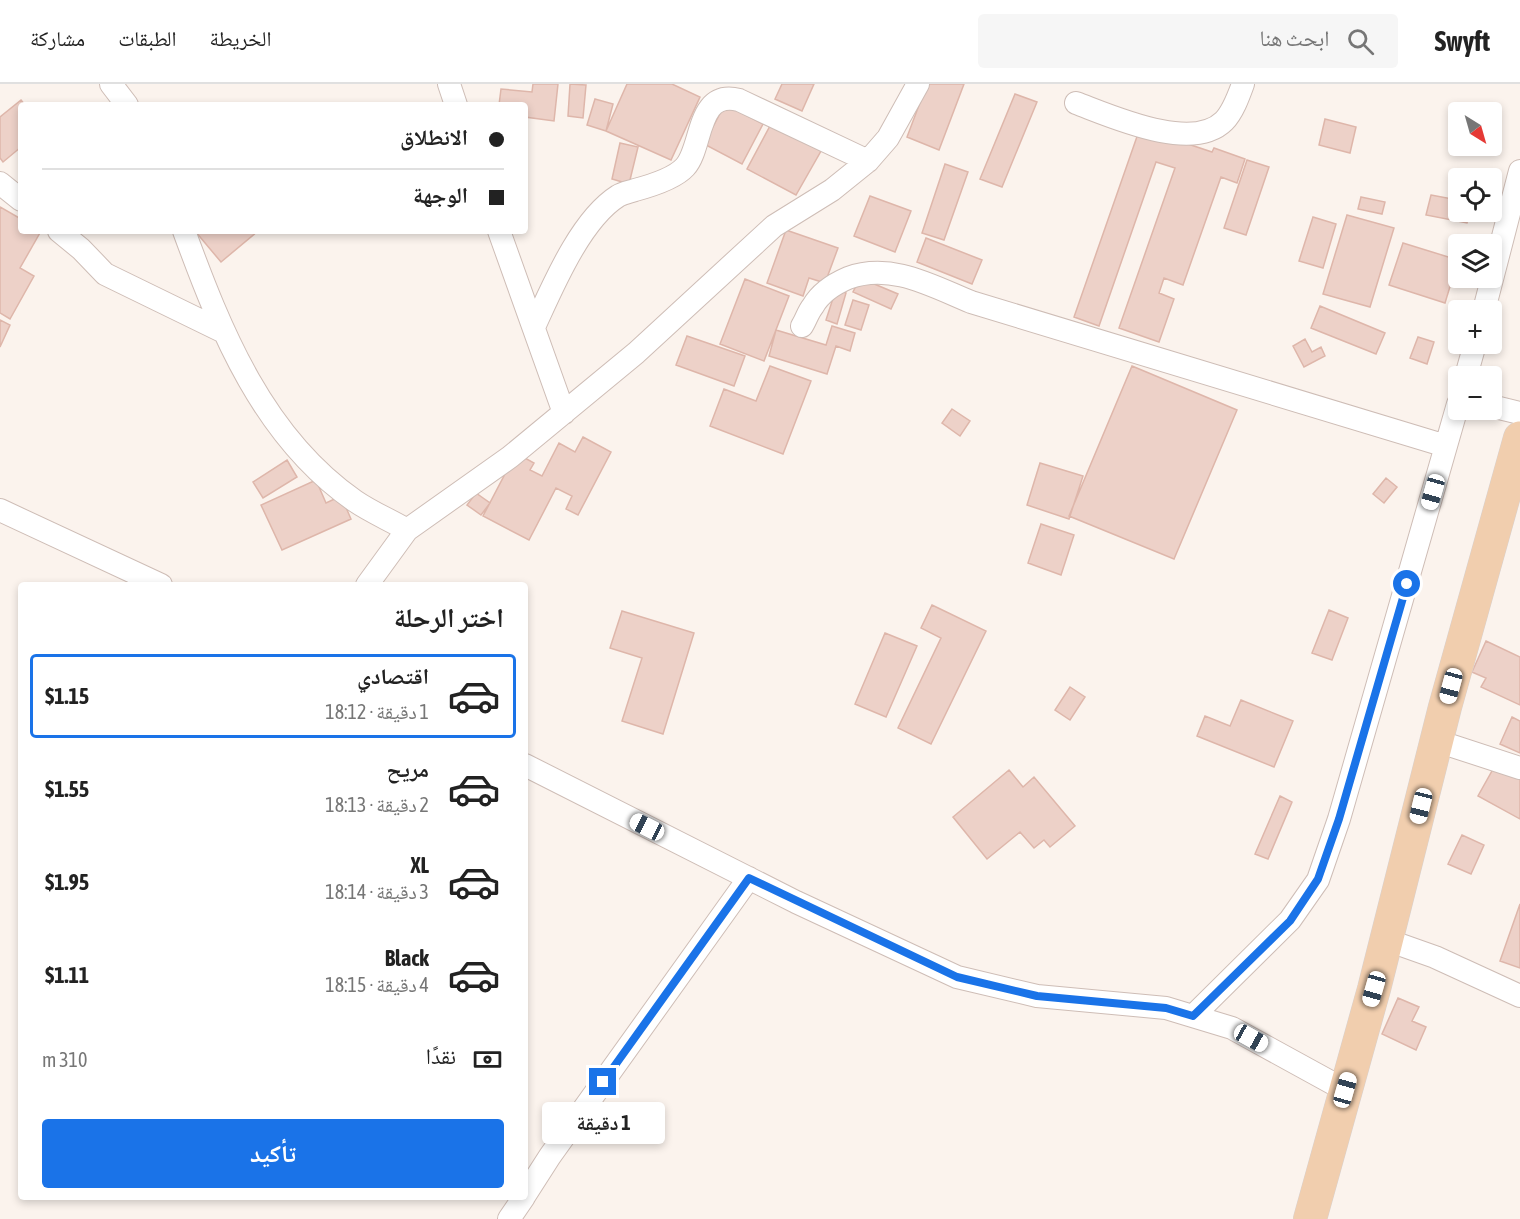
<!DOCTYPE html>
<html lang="ar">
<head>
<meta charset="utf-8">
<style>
	:root { --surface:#fff; --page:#f6f6f6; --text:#222; --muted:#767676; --line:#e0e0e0; --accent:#1a73e8 }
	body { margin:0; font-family:"Asap Condensed","Noto Naskh Arabic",sans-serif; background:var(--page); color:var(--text); direction:rtl; height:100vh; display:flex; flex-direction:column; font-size:22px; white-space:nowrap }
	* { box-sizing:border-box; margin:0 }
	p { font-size:20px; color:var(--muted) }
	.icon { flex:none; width:33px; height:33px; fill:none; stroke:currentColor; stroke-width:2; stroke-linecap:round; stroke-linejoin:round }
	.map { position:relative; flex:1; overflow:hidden; direction:ltr }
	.side { position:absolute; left:18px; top:498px; width:510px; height:618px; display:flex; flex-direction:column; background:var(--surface); border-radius:6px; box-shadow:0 3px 9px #0003; direction:rtl }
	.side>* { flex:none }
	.hud { position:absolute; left:18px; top:18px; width:510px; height:132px; border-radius:6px; box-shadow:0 3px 9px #0003; direction:rtl; display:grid; align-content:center; height:132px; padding:0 24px; background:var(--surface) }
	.needle { width:39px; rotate:143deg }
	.controls { position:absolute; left:1448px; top:18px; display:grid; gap:12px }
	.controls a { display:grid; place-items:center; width:54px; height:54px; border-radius:6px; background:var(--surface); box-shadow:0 3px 9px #0003; font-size:30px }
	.end { position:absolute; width:27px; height:27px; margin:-14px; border:8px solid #1a73e8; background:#fff; box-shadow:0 0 0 3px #fff }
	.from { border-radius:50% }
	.bubble { position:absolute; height:42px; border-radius:6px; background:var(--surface); box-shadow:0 3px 9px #0003; font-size:20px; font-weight:700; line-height:42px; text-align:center; direction:rtl }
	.car { position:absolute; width:18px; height:36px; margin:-18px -9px; border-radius:8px; box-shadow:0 0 4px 2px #0007; background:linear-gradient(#fff 24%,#345 0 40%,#fff 0 76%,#345 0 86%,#fff 0) }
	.hud b { display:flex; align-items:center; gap:21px; height:57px; font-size:22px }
	.hud b+b { border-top:2px solid var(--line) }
	.hud i { width:15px; height:15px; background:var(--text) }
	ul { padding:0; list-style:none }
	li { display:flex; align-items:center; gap:18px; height:84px; margin:0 12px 9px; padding:0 12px; border:3px solid transparent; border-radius:6px }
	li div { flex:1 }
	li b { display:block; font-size:22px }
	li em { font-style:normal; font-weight:700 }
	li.on { border-color:var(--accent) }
	li>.icon { width:54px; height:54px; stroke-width:1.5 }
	h2 { padding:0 24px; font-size:27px; line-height:72px }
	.pay { display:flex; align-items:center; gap:15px; height:66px; padding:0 24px; font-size:22px }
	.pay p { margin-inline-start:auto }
	.primary-button { display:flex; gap:12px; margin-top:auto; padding:12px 24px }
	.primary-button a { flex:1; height:69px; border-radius:6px; background:var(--accent); color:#fff; font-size:24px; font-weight:700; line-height:69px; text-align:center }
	header { display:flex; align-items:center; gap:36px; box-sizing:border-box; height:84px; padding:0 30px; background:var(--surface); border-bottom:2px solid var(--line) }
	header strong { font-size:28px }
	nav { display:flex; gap:33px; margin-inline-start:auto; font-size:21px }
	.search { width:420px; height:54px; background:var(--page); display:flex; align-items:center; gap:15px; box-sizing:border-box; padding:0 21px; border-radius:6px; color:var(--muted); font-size:22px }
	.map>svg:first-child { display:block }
	.building { fill:#edd1c8; stroke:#deb6aa; stroke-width:1.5 }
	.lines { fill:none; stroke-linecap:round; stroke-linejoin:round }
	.minor-casing { stroke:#cebdb6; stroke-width:24 }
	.primary-casing { stroke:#d8d1cf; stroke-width:34 }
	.minor { stroke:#fff; stroke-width:22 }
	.primary { stroke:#f1ceae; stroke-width:33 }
	.route { stroke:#1a73e8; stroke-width:8 }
</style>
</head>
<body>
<header>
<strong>Swyft</strong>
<div class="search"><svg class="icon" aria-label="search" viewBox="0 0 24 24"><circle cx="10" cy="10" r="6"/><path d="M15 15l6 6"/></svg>ابحث هنا</div>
<nav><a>الخريطة</a><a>الطبقات</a><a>مشاركة</a></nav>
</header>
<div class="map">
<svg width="1520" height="1135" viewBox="0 0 1520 1135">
	<rect width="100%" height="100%" fill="#fbf3ed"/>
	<path class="building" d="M533,0h25l-4,37 -29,-4v-12h-26l2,-16 31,3z
		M570,0l16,1 -3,33 -15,-2z
		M627,0h45l28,13 -29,63 -65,-29z
		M782,0h32l-12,27 -27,-12z
		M927,0h37l-25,66 -32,-13z
		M1015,10l22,8 -35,85 -22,-8z
		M595,15l18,5 -7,27 -19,-6z
		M21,16l4,5h-4v42l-18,15 -3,-4v-41z
		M725,20l38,20 -21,40 -38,-20z
		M1325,35l31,8 -6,26 -31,-8z
		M771,40l50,27 -25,44 -49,-26z
		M1140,44l72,24 2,-4 31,11 -8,24 -16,-6 -38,108 -19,-7 -5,15 15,6 -15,43 -40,-14 56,-160 -19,-6 -57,164 -25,-9z
		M620,59l18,4 -9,37 -17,-5z
		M1247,76l22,7 -23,68 -22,-7z
		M945,80l23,8 -24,68 -22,-7z
		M1431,111l27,5v12h12l-3,11 -41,-8z
		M870,112l41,15 -16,41 -41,-16z
		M1361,113l24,5 -3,12 -24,-5z
		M0,123l21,12v12h20l-21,37 14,8 -24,43 -10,-6z
		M1347,131l47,13 -24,79 -47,-13z
		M1313,133l23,7 -13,44 -24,-7z
		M786,146l52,18 -13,35 -16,-5 -6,18 -36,-13z
		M195,147h63l-37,31z
		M926,154l56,22 -10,24 -55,-22z
		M1403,159l55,17 -13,43 -56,-18z
		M860,194l38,16 -7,15 -38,-17z
		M745,195l44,17 -25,65 -44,-17z
		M836,205l10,4 -9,31 -11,-4z
		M853,216l16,5 -8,25 -16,-5z
		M1320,222l65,27 -9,21 -65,-26z
		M0,236l10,5 -10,22z
		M832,242l23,7 -5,18 -14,-5 -9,28 -58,-18 7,-26 50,15z
		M687,252l58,20 -11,30 -58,-21z
		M1418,253l16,5 -7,22 -17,-6z
		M1305,255l7,13 9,-5 4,9 -21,11 -11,-21z
		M770,282l41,15 -28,73 -73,-28 14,-37 32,12z
		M1132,282l105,44 -63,149 -105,-43z
		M952,325l18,12 -10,15 -18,-13z
		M583,353l28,15 -33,63 -12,-6 6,-13 -16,-8 -27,52 -46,-24 33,-63 18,10 -4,7 12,6 17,-33 16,9z
		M287,376l10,17 -34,21 -10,-16z
		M1040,379l43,13 -14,43 -42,-14z
		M1386,394l11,9 -13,16 -11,-9z
		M316,396l10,23 15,-7 10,23 -69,31 -21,-45z
		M476,409l14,10 -9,12 -14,-10z
		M1041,440l33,11 -13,40 -33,-12z
		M932,521l54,26 -55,113 -33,-16 43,-90 -20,-10z
		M1329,526l19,8 -16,42 -20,-7z
		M622,527l72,22 -31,101 -41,-13 20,-63 -32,-10z
		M885,549l32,13 -31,71 -31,-13z
		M1486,557l34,16v48l-39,-18 5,-9 -14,-6z
		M1070,603l15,10 -15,23 -15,-10z
		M1241,616l52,21 -19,46 -77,-31 8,-20 25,10z
		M1512,633l8,4v32l-20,-9z
		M1497,678l23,13v44l-42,-23z
		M1009,686l14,17 11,-10 41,49 -25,21 -6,-7 -10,8 -14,-16 -33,27 -34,-42z
		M1280,712l12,6 -24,57 -13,-5z
		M1462,751l22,10 -13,29 -23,-10z
		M1520,820v64l-20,-7z
		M1398,914l21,9 -7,14 14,6 -10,23 -34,-16z"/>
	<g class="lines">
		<g class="minor-casing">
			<path id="minor" d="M111,0l16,21
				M449,0l7,21
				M1076,19c35,13 116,50 148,18 9,-9 15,-26 19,-37
				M0,99l21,17
				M59,147l22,18 24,25 119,58
				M184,147c37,101 79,206 171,270 16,11 35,19 52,29l103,-73 126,-104 138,-127 58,-36 36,-29 20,-23 30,-54
				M499,147l65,182
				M1484,226l36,-139
				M802,242c4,-6 6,-14 11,-20 8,-14 21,-22 35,-28 43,-16 84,8 123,24l475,144
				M534,243c18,-39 46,-107 84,-131 5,-3 11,-4 17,-6 15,-4 39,-11 50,-23 18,-19 11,-78 54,-67l129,61
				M1466,292l9,-32
				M1491,322l29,7
				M0,426l161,75
				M367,501l40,-55
				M1437,657l83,27
				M525,681l271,137 161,75 80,19 129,12 66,20 113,62
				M1387,856l48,17 85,39
				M1193,932l97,-96 28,-40 21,-61 119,-415
				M525,1111l25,-39 199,-278
				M509,1135l15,-22"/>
		</g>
		<g class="primary-casing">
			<path id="primary" d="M1310,1135l64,-230 71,-282 75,-269"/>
		</g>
		<use href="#minor" class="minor"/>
		<use href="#primary" class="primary"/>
	</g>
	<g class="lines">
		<path class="route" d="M603,998l146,-204 208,99 80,19 129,12 27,8 97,-95 28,-42 21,-60 68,-235"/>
	</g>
</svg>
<div class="controls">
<a><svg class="needle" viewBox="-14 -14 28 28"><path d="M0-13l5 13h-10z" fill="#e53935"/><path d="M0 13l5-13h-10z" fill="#767676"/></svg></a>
<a><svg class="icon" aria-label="locate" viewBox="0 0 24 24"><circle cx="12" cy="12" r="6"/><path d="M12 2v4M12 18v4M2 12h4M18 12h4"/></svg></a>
<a><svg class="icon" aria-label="layers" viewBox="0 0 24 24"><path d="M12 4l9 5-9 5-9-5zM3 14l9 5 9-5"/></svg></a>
<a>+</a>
<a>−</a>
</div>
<i class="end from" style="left:1407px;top:500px"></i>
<i class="end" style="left:603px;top:998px"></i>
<div class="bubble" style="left:542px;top:1018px;width:123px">1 دقيقة</div>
<i class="car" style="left:1433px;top:408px;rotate:196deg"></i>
<i class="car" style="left:1451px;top:602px;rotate:195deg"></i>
<i class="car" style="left:1421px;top:722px;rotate:194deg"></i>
<i class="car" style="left:647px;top:743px;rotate:297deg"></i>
<i class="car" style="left:1374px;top:905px;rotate:196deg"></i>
<i class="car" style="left:1251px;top:954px;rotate:119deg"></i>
<i class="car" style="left:1345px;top:1006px;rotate:16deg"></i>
<div class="hud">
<b><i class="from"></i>الانطلاق</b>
<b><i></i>الوجهة</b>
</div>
<section class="side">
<h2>اختر الرحلة</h2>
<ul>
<li class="on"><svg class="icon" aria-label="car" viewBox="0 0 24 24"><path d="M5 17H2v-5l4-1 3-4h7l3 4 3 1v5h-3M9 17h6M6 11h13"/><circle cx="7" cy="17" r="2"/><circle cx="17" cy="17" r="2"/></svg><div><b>اقتصادي</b><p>1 دقيقة · 18:12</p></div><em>$1.15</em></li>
<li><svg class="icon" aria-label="car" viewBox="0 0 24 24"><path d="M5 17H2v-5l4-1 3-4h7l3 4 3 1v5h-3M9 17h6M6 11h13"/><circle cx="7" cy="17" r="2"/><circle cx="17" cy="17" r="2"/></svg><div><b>مريح</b><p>2 دقيقة · 18:13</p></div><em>$1.55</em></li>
<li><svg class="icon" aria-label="car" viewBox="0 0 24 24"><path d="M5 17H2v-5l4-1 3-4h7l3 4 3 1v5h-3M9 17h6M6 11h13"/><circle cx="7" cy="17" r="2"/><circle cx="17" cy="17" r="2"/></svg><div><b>XL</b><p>3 دقيقة · 18:14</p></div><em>$1.95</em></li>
<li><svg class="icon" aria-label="car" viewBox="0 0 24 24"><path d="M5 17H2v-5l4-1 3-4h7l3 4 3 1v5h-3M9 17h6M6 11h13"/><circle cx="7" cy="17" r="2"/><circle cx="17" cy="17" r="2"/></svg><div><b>Black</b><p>4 دقيقة · 18:15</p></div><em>$1.11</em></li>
</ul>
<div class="pay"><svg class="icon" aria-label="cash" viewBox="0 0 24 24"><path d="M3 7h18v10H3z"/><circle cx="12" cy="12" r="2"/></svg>نقدًا<p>310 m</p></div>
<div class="primary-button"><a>تأكيد</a></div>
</section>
</div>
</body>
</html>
